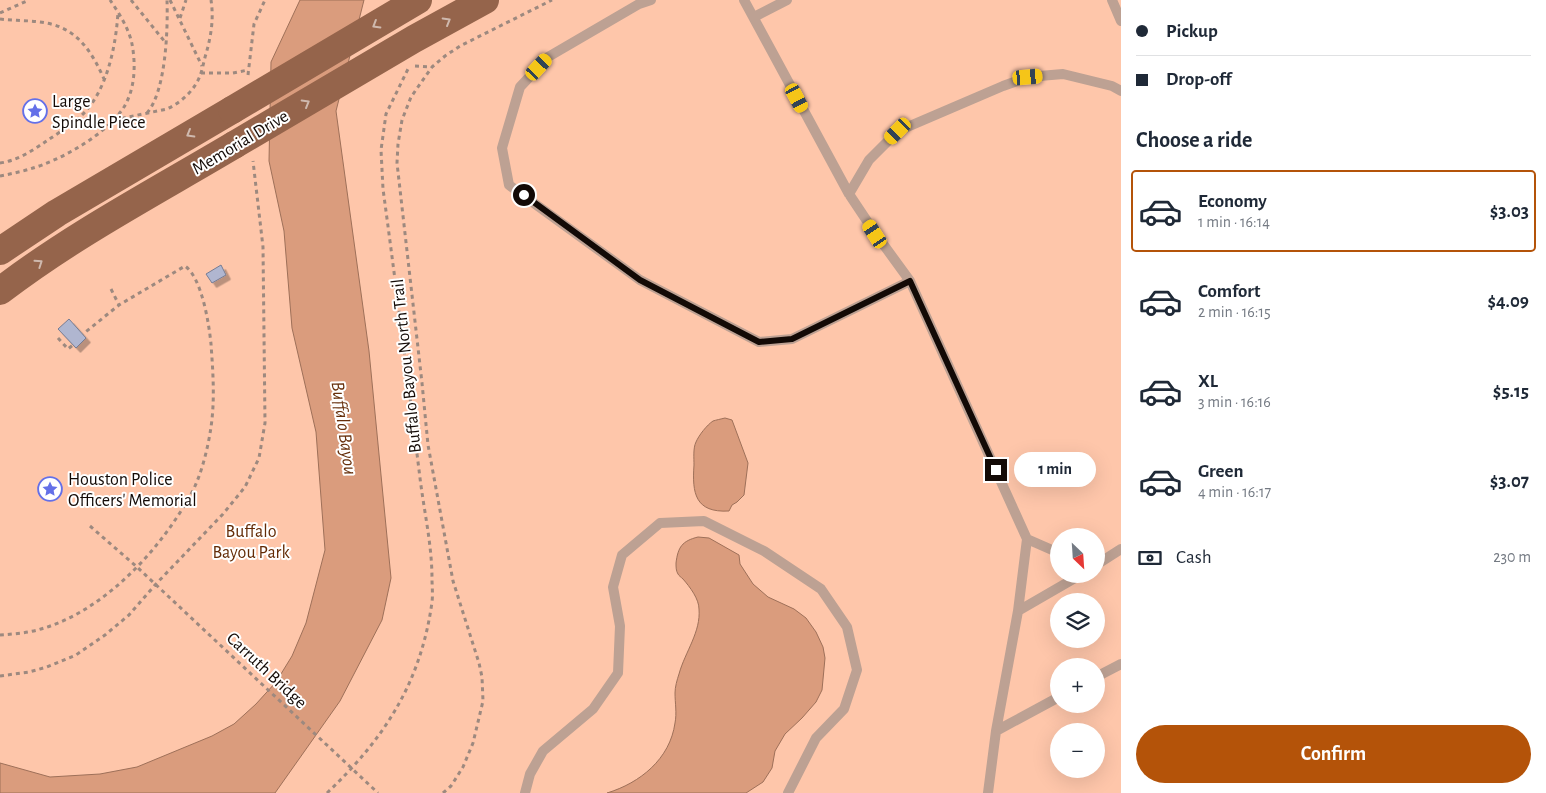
<!DOCTYPE html>
<html lang="en">
<head>
<meta charset="utf-8">
<style>
	:root { --surface:#fff; --page:#f2f2f3; --text:#1f2937; --muted:#747a83; --line:#e0e1e3; --accent:#b45309 }
	body { margin:0; font-family:"Alegreya Sans",sans-serif; background:var(--page); color:var(--text); height:100vh; display:flex; flex-direction:column; font-size:19px; white-space:nowrap }
	* { box-sizing:border-box; margin:0 }
	p { font-size:16px; color:var(--muted) }
	.icon { flex:none; width:28px; height:28px; fill:none; stroke:currentColor; stroke-width:2; stroke-linecap:round; stroke-linejoin:round }
	.map { position:relative; flex:1; overflow:hidden }
	.details { display:flex; flex-direction:column; background:var(--surface); width:425px }
	.details>* { flex:none }
	.top-card { display:grid; align-content:center; height:110px; padding:0 15px; background:var(--surface) }
	.needle { width:32px; rotate:155deg }
	.buttons { position:absolute; left:1050px; top:528px; display:grid; gap:10px }
	.buttons a { display:grid; place-items:center; width:55px; height:55px; border-radius:50%; background:var(--surface); box-shadow:0 5px 20px #0002; font-size:25px }
	.end { position:absolute; width:22px; height:22px; margin:-11px; border:6px solid #130a06; background:#fff; box-shadow:0 0 0 2px #fff }
	.from { border-radius:50% }
	.bubble { position:absolute; height:35px; border-radius:18px; background:var(--surface); box-shadow:0 5px 20px #0002; font-size:16px; font-weight:600; line-height:35px; text-align:center }
	.car { position:absolute; width:15px; height:30px; margin:-15px -8px; border-radius:6px; box-shadow:0 0 4px 1px #0007; background:linear-gradient(#f5c518 24%,#345 0 40%,#f5c518 0 76%,#345 0 86%,#f5c518 0) }
	.top-card b { display:flex; align-items:center; gap:18px; height:48px; font-size:19px }
	.top-card b+b { border-top:1px solid var(--line) }
	.top-card i { width:12px; height:12px; background:var(--text) }
	ul { padding:0; list-style:none }
	li { display:flex; align-items:center; gap:15px; height:82px; margin:0 10px 8px; padding:0 5px; border:2px solid transparent; border-radius:5px }
	li div { flex:1 }
	li b { display:block; font-size:19px }
	li em { font-style:normal; font-weight:600 }
	li.current { border-color:var(--accent) }
	li>.icon { width:45px; height:45px; stroke-width:1.5 }
	h2 { padding:0 15px; font-size:22px; line-height:60px }
	.pay { display:flex; align-items:center; gap:12px; height:55px; padding:0 15px; font-size:19px }
	.pay p { margin-inline-start:auto }
	.primary-button { display:flex; gap:10px; margin-top:auto; padding:10px 15px }
	.primary-button a { flex:1; height:58px; border-radius:30px; background:var(--accent); color:#fff; font-size:20px; font-weight:600; line-height:58px; text-align:center }
	main { display:flex; flex:1; min-height:0 }
	.map>svg:first-child { display:block }
	.green { fill:#fec6aa; fill-rule:evenodd }
	.water { fill:#da9c7d; stroke:#9e7059 }
	.building { fill:#b0b6d0; stroke:#767c93; filter:url(#shadow) }
	.lines { fill:none; stroke-linecap:round; stroke-linejoin:round }
	.path { stroke:#9d897f; stroke-width:3; stroke-dasharray:4 4; stroke-linecap:butt }
	.lane { stroke:#bda193; stroke-width:10 }
	.primary { stroke:#95644b; stroke-width:28 }
	.primary-bridge { stroke:#95644b; stroke-width:28 }
	.oneway { stroke:#cfb9ae }
	.route { stroke:#130a06; stroke-width:6 }
	.labels { text-anchor:middle; stroke-width:4; stroke-linejoin:round; paint-order:stroke }
	.poi-label { font-size:18px; fill:#130a06; stroke:#fff; text-anchor:start }
	.street-label { font-size:18px; fill:#130a06; stroke:#fff }
	.park-label { font-size:18px; fill:#632b06; stroke:#fff }
	.water-label { font-size:19px; font-style:italic; fill:#662e0a; stroke:#fff }
</style>
</head>
<body>
<main>
<div class="map">
<svg width="1121" height="793" viewBox="0 0 1121 793">
	<defs>
		<filter id="shadow"><feDropShadow dx="4.5" dy="4.5" stdDeviation="0" flood-color="#0004"/></filter>
	</defs>
	<rect width="100%" height="100%" fill="#ffe3d5"/>
	<path class="green" d="M0,0h1121v793h-1121zM1059,536h37v38h-37zM1059,601h37v38h-37zM1059,666h37v38h-37zM1059,731h37v38h-37z"/>
	<path class="water" d="M300,0h64l-28,111 33,240 22,227 -9,42 -42,81 -65,92h-275v-30l50,14 50,-3 37,-7 75,-31 22,-12 22,-20 20,-22 16,-26 14,-33 19,-73 -9,-118 -24,-104 -8,-97 -15,-70 2,-99z
		M725,418l7,2 16,43 -4,32 -7,7 -5,3 -3,6c-34,2 -37,-18 -35,-46 0,-7 -1,-17 2,-23 3,-7 11,-17 17,-21 3,-1 8,-2 12,-3z
		M698,537l11,1 30,17 1,9 13,20 15,13 26,12 12,9 10,14 7,15 2,11 -3,32 -6,12 -14,16 -17,16 -10,17 -3,17 -9,14 -17,11h-139c33,-10 63,-34 68,-70 2,-10 0,-20 0,-30 0,-6 2,-13 4,-19 6,-22 22,-42 20,-65 0,-10 -9,-22 -16,-30 -2,-2 -4,-3 -5,-5 -2,-3 -2,-7 -2,-11 2,-16 6,-22 22,-26z"/>
	<path class="building" d="M221,265l5,10 -14,8 -6,-9z
		M69,319l17,19 -10,10 -18,-19z"/>
	<g class="lines">
		<path class="path" d="M131,0l34,42
			M170,0l32,66
			M0,13l29,-13
			M180,18l6,-18
			M0,19c17,2 35,1 51,5 28,7 42,30 53,55
			M415,66l16,1
			M201,73h32l15,-3
			M248,75l6,-51 11,-24
			M147,113c19,-22 21,-84 20,-113
			M114,120l53,-11c15,-7 29,-20 34,-36 2,-6 3,-13 5,-19 5,-18 8,-35 5,-54
			M0,163c16,-2 32,-12 45,-21 12,-8 26,-17 37,-27 25,-24 34,-69 36,-103
			M0,176c10,-2 20,-4 30,-7 31,-9 76,-34 94,-62 11,-18 12,-42 8,-63 -3,-15 -13,-31 -22,-44
			M111,289l8,16
			M58,338l10,11 5,-4
			M90,526l47,41 241,226
			M0,635c13,-1 28,-2 41,-6 63,-18 118,-78 149,-133 11,-19 18,-48 21,-69 4,-27 2,-55 0,-83 -2,-20 -9,-66 -26,-78l-66,39 -36,29
			M0,676l29,-4 18,-5 29,-12 29,-20 24,-20 26,-30 68,-71 22,-27 14,-29 6,-35 -2,-176 -10,-86
			M327,793c58,-55 94,-111 105,-191 1,-8 0,-16 0,-23 0,-34 -8,-68 -12,-101 -12,-97 -24,-193 -37,-289l-2,-39 5,-36 22,-45
			M443,793l8,-7 12,-19 10,-24 10,-42 -1,-24 -3,-14 -26,-82 -25,-136 -6,-62 -25,-220 1,-19 4,-24 9,-23 21,-30 13,-11 15,-10 92,-46"/>
		<path class="lane" d="M651,0l-12,4 -91,53 -28,30 -18,61 7,37 131,95 119,62 33,-3 118,-58
			M744,0l105,194 26,39 35,48 117,258 -9,72 -22,120 -8,62
			M1112,0l9,21
			M754,17l33,-17
			M849,194l20,-34 29,-29 105,-45 25,-9 35,-3 49,12 9,5
			M1027,539l32,14
			M1096,565l25,-16
			M1018,611l64,-37
			M1096,677l25,-13
			M996,731l63,-34
			M525,793l5,-19 13,-23 50,-42 25,-36 2,-47 -7,-39 9,-32 38,-32 44,-2 60,30 57,38 26,38 10,43 -13,39 -28,29 -28,55"/>
		<path class="primary" d="M0,251l57,-38 175,-103
			M0,291c73,-56 155,-99 234,-146"/>
		<path class="primary-bridge" d="M232,110l186,-110
			M234,145l180,-106 71,-39"/>
	</g>
	<defs><path id="oneway-chevron" d="M-2-3.5L2.5 0L-2 3.5" fill="none" stroke-width="1.6" stroke-linecap="round" stroke-linejoin="round" transform="scale(1.25)"/></defs>
	<g class="oneway">
		<use href="#oneway-chevron" transform="translate(447 21) rotate(-30)"/>
		<use href="#oneway-chevron" transform="translate(376 25) rotate(149)"/>
		<use href="#oneway-chevron" transform="translate(306 103) rotate(-30)"/>
		<use href="#oneway-chevron" transform="translate(190 134) rotate(150)"/>
		<use href="#oneway-chevron" transform="translate(39 263) rotate(-34)"/>
	</g>
	<g class="lines">
		<path class="route" d="M524,195l116,85 119,62 33,-3 118,-58 86,189"/>
	</g>
	<defs>
		<g id="sight-ring" transform="scale(1.25)"><circle r="9.5" fill="#fff" stroke="#6470e8" stroke-width="1.5"/><path d="M0-6L1.8-2.2L6-1.7L2.9 1.2L3.7 5.4L0 3.3L-3.7 5.4L-2.9 1.2L-6-1.7L-1.8-2.2Z" fill="#6470e8"/></g>
	</defs>
	<g fill-rule="evenodd">
		<use href="#sight-ring" x="35" y="111"/>
		<use href="#sight-ring" x="50" y="489"/>
	</g>
	<g class="labels">
		<g class="poi-label">
			<text x="52" y="107">Large<tspan x="52" dy="21">Spindle Piece</tspan></text>
			<text x="68" y="485">Houston Police<tspan x="68" dy="21">Officers' Memorial</tspan></text>
		</g>
		<g class="street-label">
			<text transform="translate(240 142) rotate(-31)" y="6">Memorial Drive</text>
			<text transform="translate(406 366) rotate(-96)" y="6">Buffalo Bayou North Trail</text>
			<text transform="translate(267 670) rotate(43)" y="6">Carruth Bridge</text>
		</g>
		<g class="park-label">
			<text x="251" y="537">Buffalo<tspan x="251" dy="21">Bayou Park</tspan></text>
		</g>
		<g class="water-label">
			<text transform="translate(345 428) rotate(82)" y="7">Buffalo Bayou</text>
		</g>
	</g>
</svg>
<div class="buttons">
<a><svg class="needle" viewBox="-14 -14 28 28"><path d="M0-13l5 13h-10z" fill="#e53935"/><path d="M0 13l5-13h-10z" fill="#747a83"/></svg></a>
<a><svg class="icon" aria-label="layers" viewBox="0 0 24 24"><path d="M12 4l9 5-9 5-9-5zM3 14l9 5 9-5"/></svg></a>
<a>+</a>
<a>−</a>
</div>
<i class="end from" style="left:524px;top:195px"></i>
<i class="end" style="left:996px;top:470px"></i>
<div class="bubble" style="left:1014px;top:452px;width:82px">1 min</div>
<i class="car" style="left:539px;top:67px;rotate:43deg"></i>
<i class="car" style="left:1028px;top:77px;rotate:85deg"></i>
<i class="car" style="left:797px;top:98px;rotate:152deg"></i>
<i class="car" style="left:898px;top:131px;rotate:225deg"></i>
<i class="car" style="left:875px;top:234px;rotate:327deg"></i>
</div>
<section class="details">
<div class="top-card">
<b><i class="from"></i>Pickup</b>
<b><i></i>Drop-off</b>
</div>
<h2>Choose a ride</h2>
<ul>
<li class="current"><svg class="icon" aria-label="car" viewBox="0 0 24 24"><path d="M5 17H2v-5l4-1 3-4h7l3 4 3 1v5h-3M9 17h6M6 11h13"/><circle cx="7" cy="17" r="2"/><circle cx="17" cy="17" r="2"/></svg><div><b>Economy</b><p>1 min · 16:14</p></div><em>$3.03</em></li>
<li><svg class="icon" aria-label="car" viewBox="0 0 24 24"><path d="M5 17H2v-5l4-1 3-4h7l3 4 3 1v5h-3M9 17h6M6 11h13"/><circle cx="7" cy="17" r="2"/><circle cx="17" cy="17" r="2"/></svg><div><b>Comfort</b><p>2 min · 16:15</p></div><em>$4.09</em></li>
<li><svg class="icon" aria-label="car" viewBox="0 0 24 24"><path d="M5 17H2v-5l4-1 3-4h7l3 4 3 1v5h-3M9 17h6M6 11h13"/><circle cx="7" cy="17" r="2"/><circle cx="17" cy="17" r="2"/></svg><div><b>XL</b><p>3 min · 16:16</p></div><em>$5.15</em></li>
<li><svg class="icon" aria-label="car" viewBox="0 0 24 24"><path d="M5 17H2v-5l4-1 3-4h7l3 4 3 1v5h-3M9 17h6M6 11h13"/><circle cx="7" cy="17" r="2"/><circle cx="17" cy="17" r="2"/></svg><div><b>Green</b><p>4 min · 16:17</p></div><em>$3.07</em></li>
</ul>
<div class="pay"><svg class="icon" aria-label="cash" viewBox="0 0 24 24"><path d="M3 7h18v10H3z"/><circle cx="12" cy="12" r="2"/></svg>Cash<p>230 m</p></div>
<div class="primary-button"><a>Confirm</a></div>
</section>
</main>
</body>
</html>
